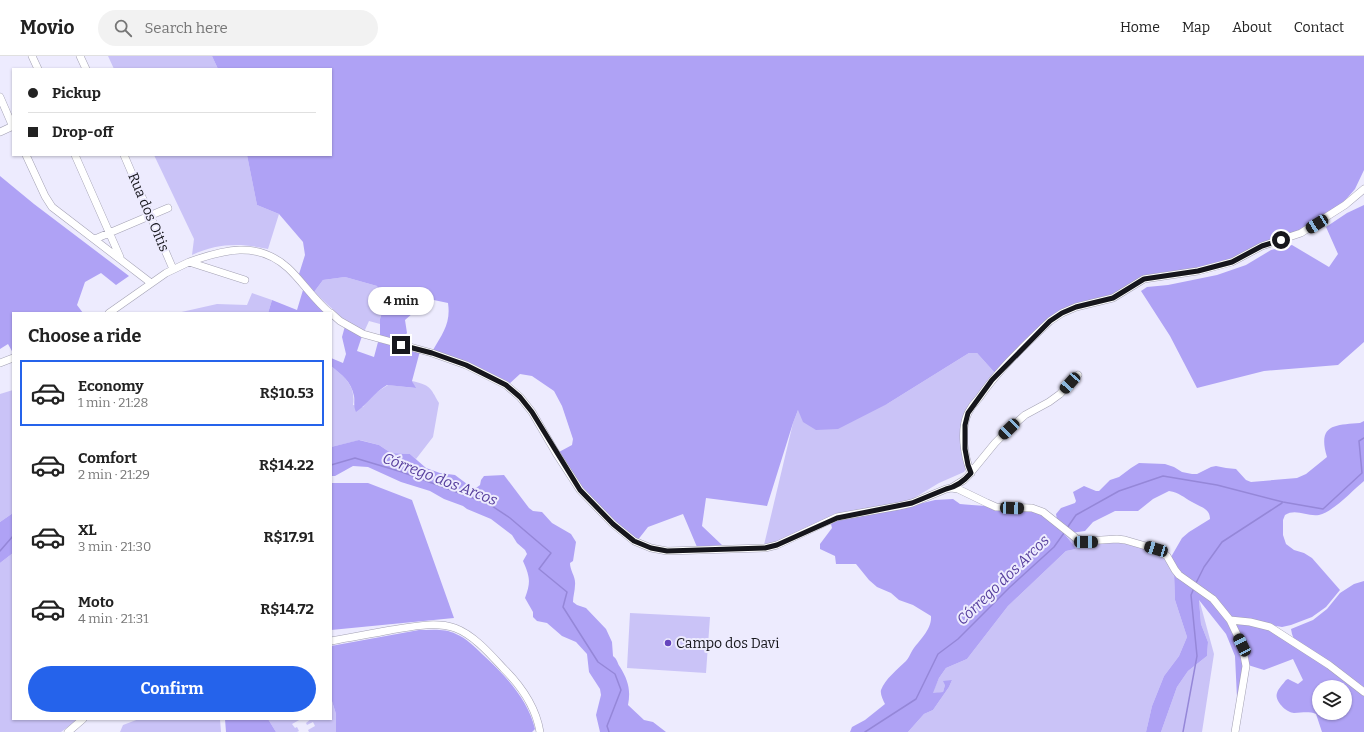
<!DOCTYPE html>
<html lang="en">
<head>
<meta charset="utf-8">
<style>
	:root { --surface:#fff; --page:#f2f2f2; --text:#222; --muted:#767676; --line:#e0e0e0; --accent:#2563eb }
	body { margin:0; font-family:Bitter,serif; background:var(--page); color:var(--text); height:100vh; display:flex; flex-direction:column; font-size:15px; white-space:nowrap }
	* { box-sizing:border-box; margin:0 }
	p { font-size:13px; color:var(--muted) }
	.icon { flex:none; width:22px; height:22px; fill:none; stroke:currentColor; stroke-width:2; stroke-linecap:round; stroke-linejoin:round }
	.map { position:relative; flex:1; overflow:hidden }
	.drawer { position:absolute; left:12px; top:256px; width:320px; height:408px; display:flex; flex-direction:column; background:var(--surface); border-radius:0px; box-shadow:0 1px 3px #0004 }
	.drawer>* { flex:none }
	.top-card { position:absolute; left:12px; top:12px; width:320px; height:88px; border-radius:0px; box-shadow:0 1px 3px #0004; display:grid; align-content:center; height:88px; padding:0 16px; background:var(--surface) }
	.fabs { position:absolute; left:1312px; top:624px; display:grid; gap:8px }
	.fabs a { display:grid; place-items:center; width:40px; height:40px; border-radius:50%; background:var(--surface); box-shadow:0 1px 3px #0004; font-size:20px }
	.end { position:absolute; width:18px; height:18px; margin:-9px; border:5px solid #16161c; background:#fff; box-shadow:0 0 0 2px #fff }
	.from { border-radius:50% }
	.bubble { position:absolute; height:28px; border-radius:14px; background:var(--surface); box-shadow:0 1px 3px #0004; font-size:13px; font-weight:700; line-height:28px; text-align:center }
	.car { position:absolute; width:12px; height:24px; margin:-12px -6px; border-radius:5px; box-shadow:0 0 3px 1px #0007; background:linear-gradient(#222 24%,#8ab4d8 0 40%,#222 0 76%,#8ab4d8 0 86%,#222 0) }
	.top-card b { display:flex; align-items:center; gap:14px; height:38px; font-size:15px }
	.top-card b+b { border-top:1px solid var(--line) }
	.top-card i { width:10px; height:10px; background:var(--text) }
	ul { padding:0; list-style:none }
	li { display:flex; align-items:center; gap:12px; height:66px; margin:0 8px 6px; padding:0 8px; border:2px solid transparent; border-radius:0px }
	li div { flex:1 }
	li b { display:block; font-size:15px }
	li em { font-style:normal; font-weight:700 }
	li.on { border-color:var(--accent) }
	li>.icon { width:36px; height:36px; stroke-width:1.5 }
	h2 { padding:0 16px; font-size:18px; line-height:48px }
	.cta { display:flex; gap:8px; margin-top:auto; padding:8px 16px }
	.cta a { flex:1; height:46px; border-radius:24px; background:var(--accent); color:#fff; font-size:16px; font-weight:700; line-height:46px; text-align:center }
	header { display:flex; align-items:center; gap:24px; box-sizing:border-box; height:56px; padding:0 20px; background:var(--surface); border-bottom:1px solid var(--line) }
	header strong { font-size:19px }
	nav { display:flex; gap:22px; margin-inline-start:auto; font-size:14px }
	.search { width:280px; height:36px; background:var(--page); display:flex; align-items:center; gap:10px; box-sizing:border-box; padding:0 14px; border-radius:22px; color:var(--muted); font-size:15px }
	.map>svg:first-child { display:block }
	.green { fill:#cac3f7 }
	.forest { fill:#afa2f5; fill-rule:evenodd }
	.lines { fill:none; stroke-linecap:round; stroke-linejoin:round }
	.stream { stroke:#9587d8; stroke-width:1.5 }
	.minor-casing { stroke:#a3a1b3; stroke-width:8 }
	.minor { stroke:#fff; stroke-width:7 }
	.route { stroke:#16161c; stroke-width:5 }
	.poi-dot { fill:#6545bd; stroke:#edebfe; stroke-width:1.5 }
	.labels { text-anchor:middle; stroke-width:4; stroke-linejoin:round; paint-order:stroke }
	.street-label { font-size:14px; fill:#16161c; stroke:#edebfe }
	.poi-label { font-size:14px; fill:#16161c; stroke:#edebfe; text-anchor:start }
	.water-label { font-size:15px; font-style:italic; fill:#553d9c; stroke:#edebfe }
</style>
</head>
<body>
<header>
<strong>Movio</strong>
<div class="search"><svg class="icon" aria-label="search" viewBox="0 0 24 24"><circle cx="10" cy="10" r="6"/><path d="M15 15l6 6"/></svg>Search here</div>
<nav><a>Home</a><a>Map</a><a>About</a><a>Contact</a></nav>
</header>
<div class="map">
<svg width="1364" height="676" viewBox="0 0 1364 676">
	<rect width="100%" height="100%" fill="#edebfe"/>
	<path class="green" d="M108,0h104l6,13h-104z
		M154,99h93l10,50 22,9 -11,35c-27,-6 -50,-6 -76,6l2,-16z
		M345,221l32,9 7,20 -4,13v5l-11,-3 -5,11 -22,-14 -28,-26 9,-12z
		M252,237l20,7 -4,13h-91l40,-9 30,1z
		M969,297h8l18,20 -28,38 -1,58 -2,3 -25,11 -30,18 -72,14 -59,28 -14,2 29,-122 5,-13 89,-6z
		M331,310c14,11 25,20 22,39l10,2 9,-12 16,-10 27,3 -3,-7c18,4 18,6 27,22l-6,34 -17,22 -6,-5 -19,-1 -12,-8 -19,-5 -29,7z
		M13,334v123l-13,9v-128z
		M1066,479l6,4 62,5 27,9 13,20 1,27 12,37 -8,19 -15,20 -12,30 -6,26h-238l16,-18 9,-4 16,-23 3,-7 -7,5 -2,7 -11,2 7,-16 7,-10 21,-9 41,-53 58,-55 10,-2z
		M13,497v166h66l-18,13h-61v-169z
		M1199,543l15,55 -12,78h-41l16,-45 11,-16 19,-15 1,-14 -7,-18z
		M630,557l80,4 -4,56 -79,-5z
		M331,642l5,16v18h-27l-1,-2 7,-4 -2,-4 -6,3 -1,-2 5,-4h20z
		M139,663h81l1,13h-101l3,-7z
		M268,663h33l-9,5 3,4 2,-1 2,4 -2,1h-21z"/>
	<path class="forest" d="M212,0h1152v114l-9,19 -13,15 -41,27 -70,28 -39,10 -33,4 -41,21 -57,17 -66,62 -18,-20h-8l-82,51 -49,25 -22,1 -13,-8 -5,-12 -5,13 -26,83 -61,-8 -4,28 20,19 -25,2 -14,-33 -35,13 -11,14 -22,-18 -33,-34 -23,-37 13,-7 1,-6 -11,-33 -8,-15 -22,-15 -12,-2 -11,10 -76,-34c10,-17 18,-27 15,-47l-19,-4 -24,21 2,13 -7,9 -20,-5v-18l4,-13 -7,-20 -32,-9 -22,3 -9,12 -15,-18 6,-19 -2,-13 -24,-28 -22,-9 -10,-50h84v-86h-113z
		M0,120l34,28 95,72 -13,9 -15,-12 -16,9 -8,23 6,8h-70v40l-5,-9 -8,5z
		M1364,149v137l-26,23 -74,6 -67,17 -27,-52 -29,-45 6,-4 21,-2 49,-10 29,-10 25,-15 21,-5 37,22 9,-13 -12,-27 21,-14z
		M303,234l23,23h-58l4,-13 25,10z
		M345,270l17,10 -5,15 17,6 4,-15 42,9 -8,30 4,7 -29,-3c-14,8 -19,19 -31,27 -3,-7 -1,-10 -2,-16 -3,-15 -12,-21 -23,-30v-8l12,5 3,-9 -4,-17z
		M1364,365v60c-11,9 -31,31 -45,34 -12,2 -23,-7 -34,0l-2,5v15l3,9 8,6 10,3 8,5 28,32 -14,17 -14,10 -21,8 -9,2 -51,-8 -54,-49 -6,-13 11,-19 7,-6 21,-13c0,-11 -10,-12 -18,-17 -9,-5 -12,-9 -23,-11l-16,8 -15,12h-23l-22,11 -8,9 -14,2 -14,-13 -1,-6 5,-6 14,-5 1,-2 -3,-9 11,-6 12,5h3l11,-11 9,-3 12,-9 8,-5 26,1 9,3 8,5 10,2h5l14,-7 5,-1 10,2 10,1 10,11 5,2 46,-4 9,-4 21,-17c-10,-33 8,-32 33,-34z
		M359,384l20,5 12,8 19,1 16,14 14,5 15,2 16,12 5,1 4,-3 1,-5 3,-4 20,-1 25,33 4,3 9,1 10,11 19,11 5,8 -3,19 -3,2c0,8 6,14 5,22 0,6 -2,11 -2,17l4,3 9,3 20,21 6,13 1,14c5,4 4,7 7,11 8,13 11,23 8,38l16,15 9,2 13,10h-66l-4,-17 5,-20 -1,-6 -11,-17 -2,-18 -11,-12 -14,-6 -15,-13 -10,-2 -4,-4v-5l-8,-14c6,-16 5,-21 -2,-37l4,-7 -2,-4 -8,-7 -5,-8 -21,-16 -24,-10 -4,-3 -19,-7 -14,-8 -29,-9 -33,-15 -15,-1 -18,10h-4v-29z
		M331,427h37l44,17 42,118 -123,12z
		M953,443l7,5c21,2 70,3 86,13 12,9 22,20 30,32l-10,2 -58,55 -41,53 -21,9 -7,10 -6,15 10,-1 2,-7 -2,-4 9,-1 -3,7 -16,23 -9,4 -16,18h-58l2,-5 13,-7 20,-16c-2,-4 -5,-10 -4,-14 4,-11 17,-21 25,-29 3,-3 4,-7 6,-10 7,-11 20,-21 19,-35l-18,-11 -14,-5 -8,-7 -14,-6 -8,-7 -13,-16h-20l-1,-8 -15,-7v-5l12,-16 -1,-4 7,-4 60,-11 37,-9z
		M13,457v40l-13,10v-41z
		M1174,517l37,28 17,19 13,26 4,20 -8,32 -2,-42 -9,-22 -27,-34 2,24 7,18 -1,14 -19,15 -11,16 -16,45h-15l6,-26 12,-30 15,-20 8,-19 -12,-37z
		M1364,525v108l-69,-47 -3,-8 -1,-5 22,-9 14,-11 13,-16 14,-9z
		M1242,565l29,9 56,37 37,29v36h-42l-6,-18c-8,-3 -14,-1 -22,-1 -7,0 -20,-12 -17,-20 1,-4 6,-9 9,-13l2,-1 10,5 5,-4 -10,-21 -29,11 -16,-5 -15,-43zM1319,631h26v26h-26z
		M419,574c12,0 26,-2 37,4 10,4 19,13 26,20 23,21 46,45 53,75l-3,3h-196v-18l-5,-16v-52z
		M225,663h43l8,13h-50z"/>
	<g class="lines">
		<path class="stream" d="M331,409l24,-7 47,14 87,32 21,14 41,35 -12,16 28,23 -4,15 35,55 17,12 6,16 -14,36 2,6
			M1067,472l9,-13 43,-24 44,-15 54,9 66,17 40,7 39,-36 -3,-32 5,-3
			M0,495l13,-15
			M1195,529l9,-18 18,-25 60,-39
			M865,676l51,-33 22,-45 20,-15 52,-52 44,-40 10,-14
			M1183,676l14,-76 -6,-61 3,-7"/>
		<g class="minor-casing">
			<path id="minor" d="M32,0l6,13
				M80,0l6,13
				M0,41l13,30
				M0,76l13,-6
				M26,99l19,41 7,11 99,76
				M75,99l45,102
				M124,99l49,114
				M95,183l73,-31
				M189,206c34,-12 68,-22 99,6 15,14 26,32 42,45
				M109,257l57,-40 23,-11 56,18
				M331,257l9,8 23,13 69,19 34,12 40,20 14,12 12,15 24,41 24,37 33,34 21,17 17,7 16,3 98,-3 12,-3 60,-28 62,-11 13,-3 34,-14 5,-1 7,1 29,14 9,4 36,1 11,4 34,27 9,2 31,-2 8,1 31,9 11,7 8,14 4,5 34,24 17,21 20,2 20,5 59,38 35,27
				M0,307l13,-5
				M971,417c-7,-17 -11,-43 -3,-60 3,-6 7,-11 11,-15 20,-29 46,-53 71,-77l12,-8 14,-6 37,-9 31,-19 54,-8 34,-9 30,-16 39,-13 44,-28 19,-16
				M951,432l13,-8 4,-4 27,-33 14,-14 16,-14 24,-13 11,-8 18,-19
				M1230,564l12,25 4,21 -11,66
				M331,585c20,-4 40,-7 60,-11 20,-3 44,-9 64,-2 19,7 36,27 49,41 17,17 32,39 36,63
				M68,676l15,-13"/>
		</g>
		<use href="#minor" class="minor"/>
	</g>
	<g class="lines">
		<path class="route" d="M401,289l31,8 34,12 40,20 14,12 12,15 48,78 33,34 21,17 17,7 16,3 98,-3 12,-3 60,-27 75,-15 34,-14c10,-2 19,-9 25,-16l-3,-8 -3,-16v-24l3,-12 24,-33 58,-59 12,-8 14,-6 37,-9 31,-19 54,-8 34,-9 30,-16 19,-6"/>
	</g>
	<circle class="poi-dot" cx="668" cy="587" r="4"/>
	<g class="labels">
		<g class="street-label">
			<text transform="translate(149 156) rotate(67)" y="5">Rua dos Oitis</text>
		</g>
		<g class="poi-label">
			<text x="676" y="592">Campo dos Davi</text>
		</g>
		<g class="water-label">
			<text transform="translate(440 423) rotate(21)" y="5">Córrego dos Arcos</text>
			<text transform="translate(1003 524) rotate(-44)" y="5">Córrego dos Arcos</text>
		</g>
	</g>
</svg>
<div class="fabs">
<a><svg class="icon" aria-label="layers" viewBox="0 0 24 24"><path d="M12 4l9 5-9 5-9-5zM3 14l9 5 9-5"/></svg></a>
</div>
<i class="end from" style="left:1281px;top:184px"></i>
<i class="end" style="left:401px;top:289px"></i>
<div class="bubble" style="left:368px;top:231px;width:66px">4 min</div>
<i class="car" style="left:1317px;top:168px;rotate:238deg"></i>
<i class="car" style="left:1070px;top:327px;rotate:222deg"></i>
<i class="car" style="left:1009px;top:373px;rotate:226deg"></i>
<i class="car" style="left:1012px;top:452px;rotate:92deg"></i>
<i class="car" style="left:1086px;top:486px;rotate:91deg"></i>
<i class="car" style="left:1156px;top:493px;rotate:287deg"></i>
<i class="car" style="left:1242px;top:589px;rotate:334deg"></i>
<div class="top-card">
<b><i class="from"></i>Pickup</b>
<b><i></i>Drop-off</b>
</div>
<section class="drawer">
<h2>Choose a ride</h2>
<ul>
<li class="on"><svg class="icon" aria-label="car" viewBox="0 0 24 24"><path d="M5 17H2v-5l4-1 3-4h7l3 4 3 1v5h-3M9 17h6M6 11h13"/><circle cx="7" cy="17" r="2"/><circle cx="17" cy="17" r="2"/></svg><div><b>Economy</b><p>1 min · 21:28</p></div><em>R$10.53</em></li>
<li><svg class="icon" aria-label="car" viewBox="0 0 24 24"><path d="M5 17H2v-5l4-1 3-4h7l3 4 3 1v5h-3M9 17h6M6 11h13"/><circle cx="7" cy="17" r="2"/><circle cx="17" cy="17" r="2"/></svg><div><b>Comfort</b><p>2 min · 21:29</p></div><em>R$14.22</em></li>
<li><svg class="icon" aria-label="car" viewBox="0 0 24 24"><path d="M5 17H2v-5l4-1 3-4h7l3 4 3 1v5h-3M9 17h6M6 11h13"/><circle cx="7" cy="17" r="2"/><circle cx="17" cy="17" r="2"/></svg><div><b>XL</b><p>3 min · 21:30</p></div><em>R$17.91</em></li>
<li><svg class="icon" aria-label="car" viewBox="0 0 24 24"><path d="M5 17H2v-5l4-1 3-4h7l3 4 3 1v5h-3M9 17h6M6 11h13"/><circle cx="7" cy="17" r="2"/><circle cx="17" cy="17" r="2"/></svg><div><b>Moto</b><p>4 min · 21:31</p></div><em>R$14.72</em></li>
</ul>
<div class="cta"><a>Confirm</a></div>
</section>
</div>
</body>
</html>
